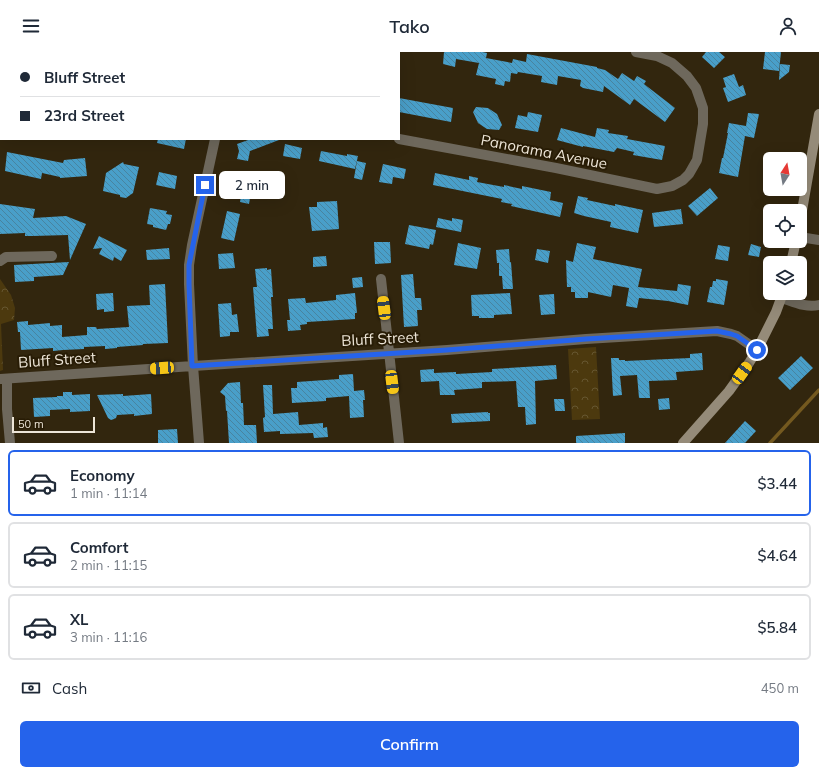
<!DOCTYPE html>
<html lang="en">
<head>
<meta charset="utf-8">
<style>
	:root { --surface:#fff; --page:#f6f6f7; --text:#1f2937; --muted:#747a83; --line:#e0e1e3; --accent:#2563eb }
	body { margin:0; font-family:Mulish,sans-serif; background:var(--page); color:var(--text); height:100vh; display:flex; flex-direction:column; font-size:15px; white-space:nowrap }
	* { box-sizing:border-box; margin:0 }
	p { font-size:13px; color:var(--muted) }
	.icon { flex:none; width:22px; height:22px; fill:none; stroke:currentColor; stroke-width:2; stroke-linecap:round; stroke-linejoin:round }
	.map { position:relative; height:391px; overflow:hidden }
	.panel { display:flex; flex-direction:column; background:var(--surface); flex:1 }
	.panel>* { flex:none }
	.top-card { position:absolute; left:0px; top:0px; width:400px; height:88px; box-shadow:0 4px 16px #0002; display:grid; align-content:center; height:88px; padding:0 20px; background:var(--surface) }
	.needle { width:26px; rotate:11deg }
	.controls { position:absolute; left:763px; top:100px; display:grid; gap:8px }
	.controls a { display:grid; place-items:center; width:44px; height:44px; border-radius:6px; background:var(--surface); box-shadow:0 4px 16px #0002; font-size:20px }
	.scale { position:absolute; left:12px; bottom:10px; width:83px; box-sizing:border-box; padding-left:4px; border:2px solid #ede5d7; border-top:0; font-size:11px; line-height:14px; white-space:nowrap; color:#ede5d7; -webkit-text-stroke:3px #281c05; paint-order:stroke }
	.end { position:absolute; width:18px; height:18px; margin:-9px; border:5px solid #2563eb; background:#fff; box-shadow:0 0 0 2px #fff }
	.from { border-radius:50% }
	.bubble { position:absolute; height:28px; border-radius:6px; background:var(--surface); box-shadow:0 4px 16px #0002; font-size:13px; font-weight:600; line-height:28px; text-align:center }
	.car { position:absolute; width:12px; height:24px; margin:-12px -6px; border-radius:5px; box-shadow:0 0 3px 1px #0007; background:linear-gradient(#f5c518 24%,#345 0 40%,#f5c518 0 76%,#345 0 86%,#f5c518 0) }
	.top-card b { display:flex; align-items:center; gap:14px; height:38px; font-size:15px }
	.top-card b+b { border-top:1px solid var(--line) }
	.top-card i { width:10px; height:10px; background:var(--text) }
	ul { padding:7px 0 0; list-style:none }
	li { display:flex; align-items:center; gap:12px; height:66px; margin:0 8px 6px; padding:0 12px; border:2px solid var(--line); border-radius:6px }
	li div { flex:1 }
	li b { display:block; font-size:15px }
	li em { font-style:normal; font-weight:600 }
	li.active { border-color:var(--accent) }
	li>.icon { width:36px; height:36px; stroke-width:1.5 }
	.pay { display:flex; align-items:center; gap:10px; height:44px; padding:0 20px; font-size:15px }
	.pay p { margin-inline-start:auto }
	.action { display:flex; gap:8px; margin-top:auto; padding:8px 20px }
	.action a { flex:1; height:46px; border-radius:6px; background:var(--accent); color:#fff; font-size:16px; font-weight:600; line-height:46px; text-align:center }
	header { display:flex; justify-content:space-between; align-items:center; height:52px; padding:0 20px; background:var(--surface); font-size:18px; font-weight:600 }
	.map>svg:first-child { display:block }
	.park { fill:url(#park-crowns) }
	.lines { fill:none; stroke-linecap:round; stroke-linejoin:round }
	.stream { stroke:#74591f; stroke-width:3.5 }
	.building { fill:url(#building-back-hatch) }
	.street { stroke:#6e685c; stroke-width:10 }
	.secondary { stroke:#958b79; stroke-width:10 }
	.route { stroke:#2563eb; stroke-width:5 }
	.labels { text-anchor:middle; stroke-width:4; stroke-linejoin:round; paint-order:stroke }
	.street-label { font-size:15px; fill:#ede5d7; stroke:#281c05 }
</style>
</head>
<body>
<header><svg class="icon" aria-label="menu" viewBox="0 0 24 24"><path d="M4 6h16M4 12h16M4 18h16"/></svg>Tako<svg class="icon" aria-label="person" viewBox="0 0 24 24"><circle cx="12" cy="8" r="4"/><path d="M4 21q1-7 8-7t8 7"/></svg></header>
<div class="map">
<svg width="819" height="391" viewBox="0 0 819 391">
	<defs>
		<pattern id="park-crowns" width="20" height="18" patternUnits="userSpaceOnUse"><rect width="20" height="18" fill="#4c390e"/><path d="M2 6a3 3 0 1 1 6 0M12 15a3 3 0 1 1 6 0" fill="none" stroke="#665630"/></pattern>
		<pattern id="building-back-hatch" width="6" height="6" patternUnits="userSpaceOnUse"><rect width="6" height="6" fill="#499fc9"/><path d="M-1 5l2 2M0 0l6 6M5-1l2 2" fill="none" stroke="#4884a0"/></pattern>
	</defs>
	<rect width="100%" height="100%" fill="#32260e"/>
	<path class="park" d="M0,227l11,16 4,13 -1,12 -13,4 2,46 -3,1z
		M596,295l4,72 -28,1 -4,-71z"/>
	<g class="lines">
		<path class="stream" d="M770,391l49,-53"/>
	</g>
	<path class="building" d="M444,0h38l5,1 -1,5 26,5 1,-4 13,3 1,-8 70,13v1l8,2 13,9 4,-6 12,8 3,-5 9,5 -2,3 31,24 -10,14 -31,-23 -4,6 -26,-19 -1,6 -20,-4 -3,-2 1,-6 -23,-4 -1,9 -16,-3 1,-6 -24,-4 -1,2 -6,-1 -1,9 -5,-1 -1,5 -9,-2 1,-5 -20,-4 3,-12 -23,-4 -1,8 -12,-3z
		M706,0h13l6,5 -11,11 -12,-11z
		M765,0h16l-2,19 -16,-2z
		M780,12l10,1 -1,7 -10,8z
		M734,22l5,13 4,-2 3,10 -18,7 -5,-14 3,-1 -3,-9z
		M399,46l54,10 -2,14 -52,-10z
		M476,55l12,1 9,6 5,11 -3,5 -12,-1 -9,-6 -5,-11z
		M528,60l14,3 -4,17 -23,-4 3,-13 9,2z
		M748,61l11,1 -5,24 -9,-2 -7,41 -19,-4 3,-15h1l5,-25h-1l2,-10 17,3z
		M561,76l34,9 2,-9 12,2 -1,3 20,3 -1,3 38,7 -3,14 -29,-5 1,-3 -17,-4 -3,4 -31,-6v1l-26,-7z
		M158,87h28l-2,10 -27,-6z
		M251,87h28v1l-29,11 -2,10 -11,-2 2,-8 -2,-7z
		M285,92l17,4 -2,11 -17,-3z
		M321,99l26,5v-2l11,2 -3,13 -36,-8z
		M7,100l56,11 1,-3 21,-2 2,18 -27,2v-1l-18,-4 -1,6 -36,-8z
		M357,109l9,2 -4,17 -8,-2z
		M123,110l1,2 15,3 -6,26 -7,5 -6,-1v-2l-17,-4 3,-18z
		M383,112l23,5 -2,10 -11,-2 -1,7 -13,-2z
		M159,120l18,4 -2,13 -19,-4z
		M435,121l34,7v-4l9,2 -1,4 27,5v-2l18,4v-3l29,6 -1,8 13,3 -3,14 -49,-11 1,-2 -11,-2 1,-3 -69,-14z
		M233,133l19,3 -3,16 -9,-2 1,-6 -10,-2z
		M710,136l8,10 -21,18 -9,-10z
		M578,144l10,2 -1,2 28,6v-2l28,6 -5,23 -28,-6 1,-5 -27,-6 -10,-3z
		M337,149l2,28 -27,2 -3,-24h8v-5z
		M0,152l35,5 -2,9 33,-2 20,8 -16,36 -2,-25 -35,1h-8v-3l-25,1z
		M150,156l17,3 -1,3 6,1 -2,9h-2l-2,6 -13,-3v-2l-6,-1z
		M681,157l2,15 -29,3 -2,-14z
		M227,159l13,3 -6,27 -13,-3z
		M438,166l14,3v-3l11,2 -2,12 -25,-5z
		M409,173l27,5 -3,15 -3,-1 -1,5 -24,-5z
		M99,184l28,14 -6,11 -7,-4 -1,4 -14,-7 3,-6 -9,1z
		M374,190h16l1,21 -16,1z
		M458,191l23,5 -4,21 -23,-4z
		M577,191l19,4 -3,12 49,10 -4,18 39,4 1,-7 13,2 -3,19 -20,-4 -29,-3 -2,10 -11,-2 3,-18 -16,-3 -2,12 -23,-5v6h-13v-6h-4v-5h-4l-1,-27 7,2z
		M751,192l10,3 -2,10 -11,-2z
		M718,193l12,2 -2,14 -13,-2z
		M169,196l1,11 -23,1 -1,-10z
		M509,197l1,13h1l2,27h-10l-1,-13h-3v-13h-2l-1,-13z
		M537,197l13,2 -2,12 -13,-3z
		M233,201l2,15 -16,1 -1,-15z
		M326,204l1,10 -14,1v-10z
		M69,210l-6,13 -29,2v4l-19,1 -1,-17z
		M267,216v2l4,-1 2,28h-2l2,32h-5l1,7 -12,1 -4,-50h4l-2,-18z
		M413,222l2,24h6l1,12h-5l1,16 -14,1 -3,-52z
		M362,225l1,10 -10,1 -1,-10z
		M716,227l12,2 -4,24 -17,-3 3,-15h2l1,-6h3z
		M165,232l3,59 -25,1v1l-26,2v1l-12,1v-3l-21,1v2l-21,1 -10,1v-3l-32,2 -1,-18h-2l-1,-10 11,-1v4l22,-2v3l12,-1v12l25,-2v-8h9l1,2 32,-2 -2,-21 23,-1 -1,-20z
		M113,241l1,18 -10,1v-3l-7,1 -1,-16z
		M355,241l2,20h-2v6l-48,3v2l-7,1 1,5 -13,1 -1,-11h3l-2,-21 17,-1 1,5 30,-3v-5z
		M510,241l2,21 -18,1v3h-15v-2h-7l-1,-21z
		M554,242l1,20 -14,1 -2,-20z
		M231,251l1,12 5,-1 2,18h-9v4l-10,1 -2,-33z
		M702,301l1,17 -27,2 1,8 -28,1 1,17h-11l-2,-23 -17,1 2,19 -9,1 -2,-38h8v2h6v1l65,-3v-4z
		M801,304l12,12 -23,22 -12,-12z
		M556,313l1,14 -22,2 1,43 -10,1 -1,-18h-7l-2,-26 -34,1v6l-28,2 1,5h-15l-1,-14 -18,1 -1,-12 14,-1v4l22,-1v2l36,-2v-3z
		M353,322l1,17 10,-1 1,10h-2l1,17 -14,1 -1,-22 -23,2v3l-34,2 -1,-15h6v-6l42,-3v-4z
		M240,330l1,21h2l1,22h12l1,18h-28l-2,-32h-1l-1,-15 -5,-4 8,-9z
		M263,333h9l1,29 25,-2 1,13 24,-2v5l4,-1 1,10 -14,1 -1,-5 -33,1v-3l-16,1 -1,-14 2,-1z
		M63,340h9v3l18,-1v17l-20,1v-3l-20,1v6l-16,1 -1,-19 24,-1v-1h6z
		M123,342v2l28,-2 1,20 -18,2v-2l-17,1 -1,3 -2,1 -3,1 -3,-2 -11,-23z
		M669,346l1,11 -11,1 -1,-11z
		M554,347h10l1,12h-10z
		M488,360v1h2v8l-38,2 -1,-9z
		M745,369l11,10 -11,12h-20z
		M177,377l1,14h-20v-13z
		M625,381v10h-49v-7z"/>
	<g class="lines">
		<path class="street" d="M108,1v-1
			M0,72l1,1
			M399,87l157,29 101,21 15,-3 11,-6 6,-6 8,-14 6,-36v-16l-7,-20 -9,-12 -15,-13 -15,-7 -21,-4
			M800,185l19,3
			M0,209l6,-4 46,-1
			M381,227l18,164
			M782,246c12,4 24,10 37,7
			M0,327l193,-13 254,-16 139,-11 131,-8 14,3 6,2 20,14
			M7,327v30l3,34
			M199,391l-6,-77 -4,-82v-19l3,-20 23,-106"/>
		<path class="secondary" d="M800,170l19,-108
			M791,211l5,-22
			M683,391l46,-52 20,-28 8,-13 19,-38 7,-19"/>
	</g>
	<g class="lines">
		<path class="route" d="M205,133l-16,80v19l3,82 255,-16 139,-11 131,-8 14,3 6,2 20,14"/>
	</g>
	<g class="labels">
		<g class="street-label">
			<text transform="translate(544 100) rotate(11)" y="5">Panorama Avenue</text>
			<text transform="translate(380 287) rotate(-3)" y="5">Bluff Street</text>
			<text transform="translate(57 308) rotate(-4)" y="5">Bluff Street</text>
		</g>
	</g>
</svg>
<div class="controls">
<a><svg class="needle" viewBox="-14 -14 28 28"><path d="M0-13l5 13h-10z" fill="#e53935"/><path d="M0 13l5-13h-10z" fill="#747a83"/></svg></a>
<a><svg class="icon" aria-label="locate" viewBox="0 0 24 24"><circle cx="12" cy="12" r="6"/><path d="M12 2v4M12 18v4M2 12h4M18 12h4"/></svg></a>
<a><svg class="icon" aria-label="layers" viewBox="0 0 24 24"><path d="M12 4l9 5-9 5-9-5zM3 14l9 5 9-5"/></svg></a>
</div>
<div class="scale">50 m</div>
<i class="end from" style="left:757px;top:298px"></i>
<i class="end" style="left:205px;top:133px"></i>
<div class="bubble" style="left:219px;top:119px;width:66px">2 min</div>
<i class="car" style="left:384px;top:256px;rotate:353deg"></i>
<i class="car" style="left:162px;top:316px;rotate:266deg"></i>
<i class="car" style="left:742px;top:321px;rotate:36deg"></i>
<i class="car" style="left:392px;top:330px;rotate:173deg"></i>
<div class="top-card">
<b><i class="from"></i>Bluff Street</b>
<b><i></i>23rd Street</b>
</div>
</div>
<section class="panel">
<ul>
<li class="active"><svg class="icon" aria-label="car" viewBox="0 0 24 24"><path d="M5 17H2v-5l4-1 3-4h7l3 4 3 1v5h-3M9 17h6M6 11h13"/><circle cx="7" cy="17" r="2"/><circle cx="17" cy="17" r="2"/></svg><div><b>Economy</b><p>1 min · 11:14</p></div><em>$3.44</em></li>
<li><svg class="icon" aria-label="car" viewBox="0 0 24 24"><path d="M5 17H2v-5l4-1 3-4h7l3 4 3 1v5h-3M9 17h6M6 11h13"/><circle cx="7" cy="17" r="2"/><circle cx="17" cy="17" r="2"/></svg><div><b>Comfort</b><p>2 min · 11:15</p></div><em>$4.64</em></li>
<li><svg class="icon" aria-label="car" viewBox="0 0 24 24"><path d="M5 17H2v-5l4-1 3-4h7l3 4 3 1v5h-3M9 17h6M6 11h13"/><circle cx="7" cy="17" r="2"/><circle cx="17" cy="17" r="2"/></svg><div><b>XL</b><p>3 min · 11:16</p></div><em>$5.84</em></li>
</ul>
<div class="pay"><svg class="icon" aria-label="cash" viewBox="0 0 24 24"><path d="M3 7h18v10H3z"/><circle cx="12" cy="12" r="2"/></svg>Cash<p>450 m</p></div>
<div class="action"><a>Confirm</a></div>
</section>
</body>
</html>
